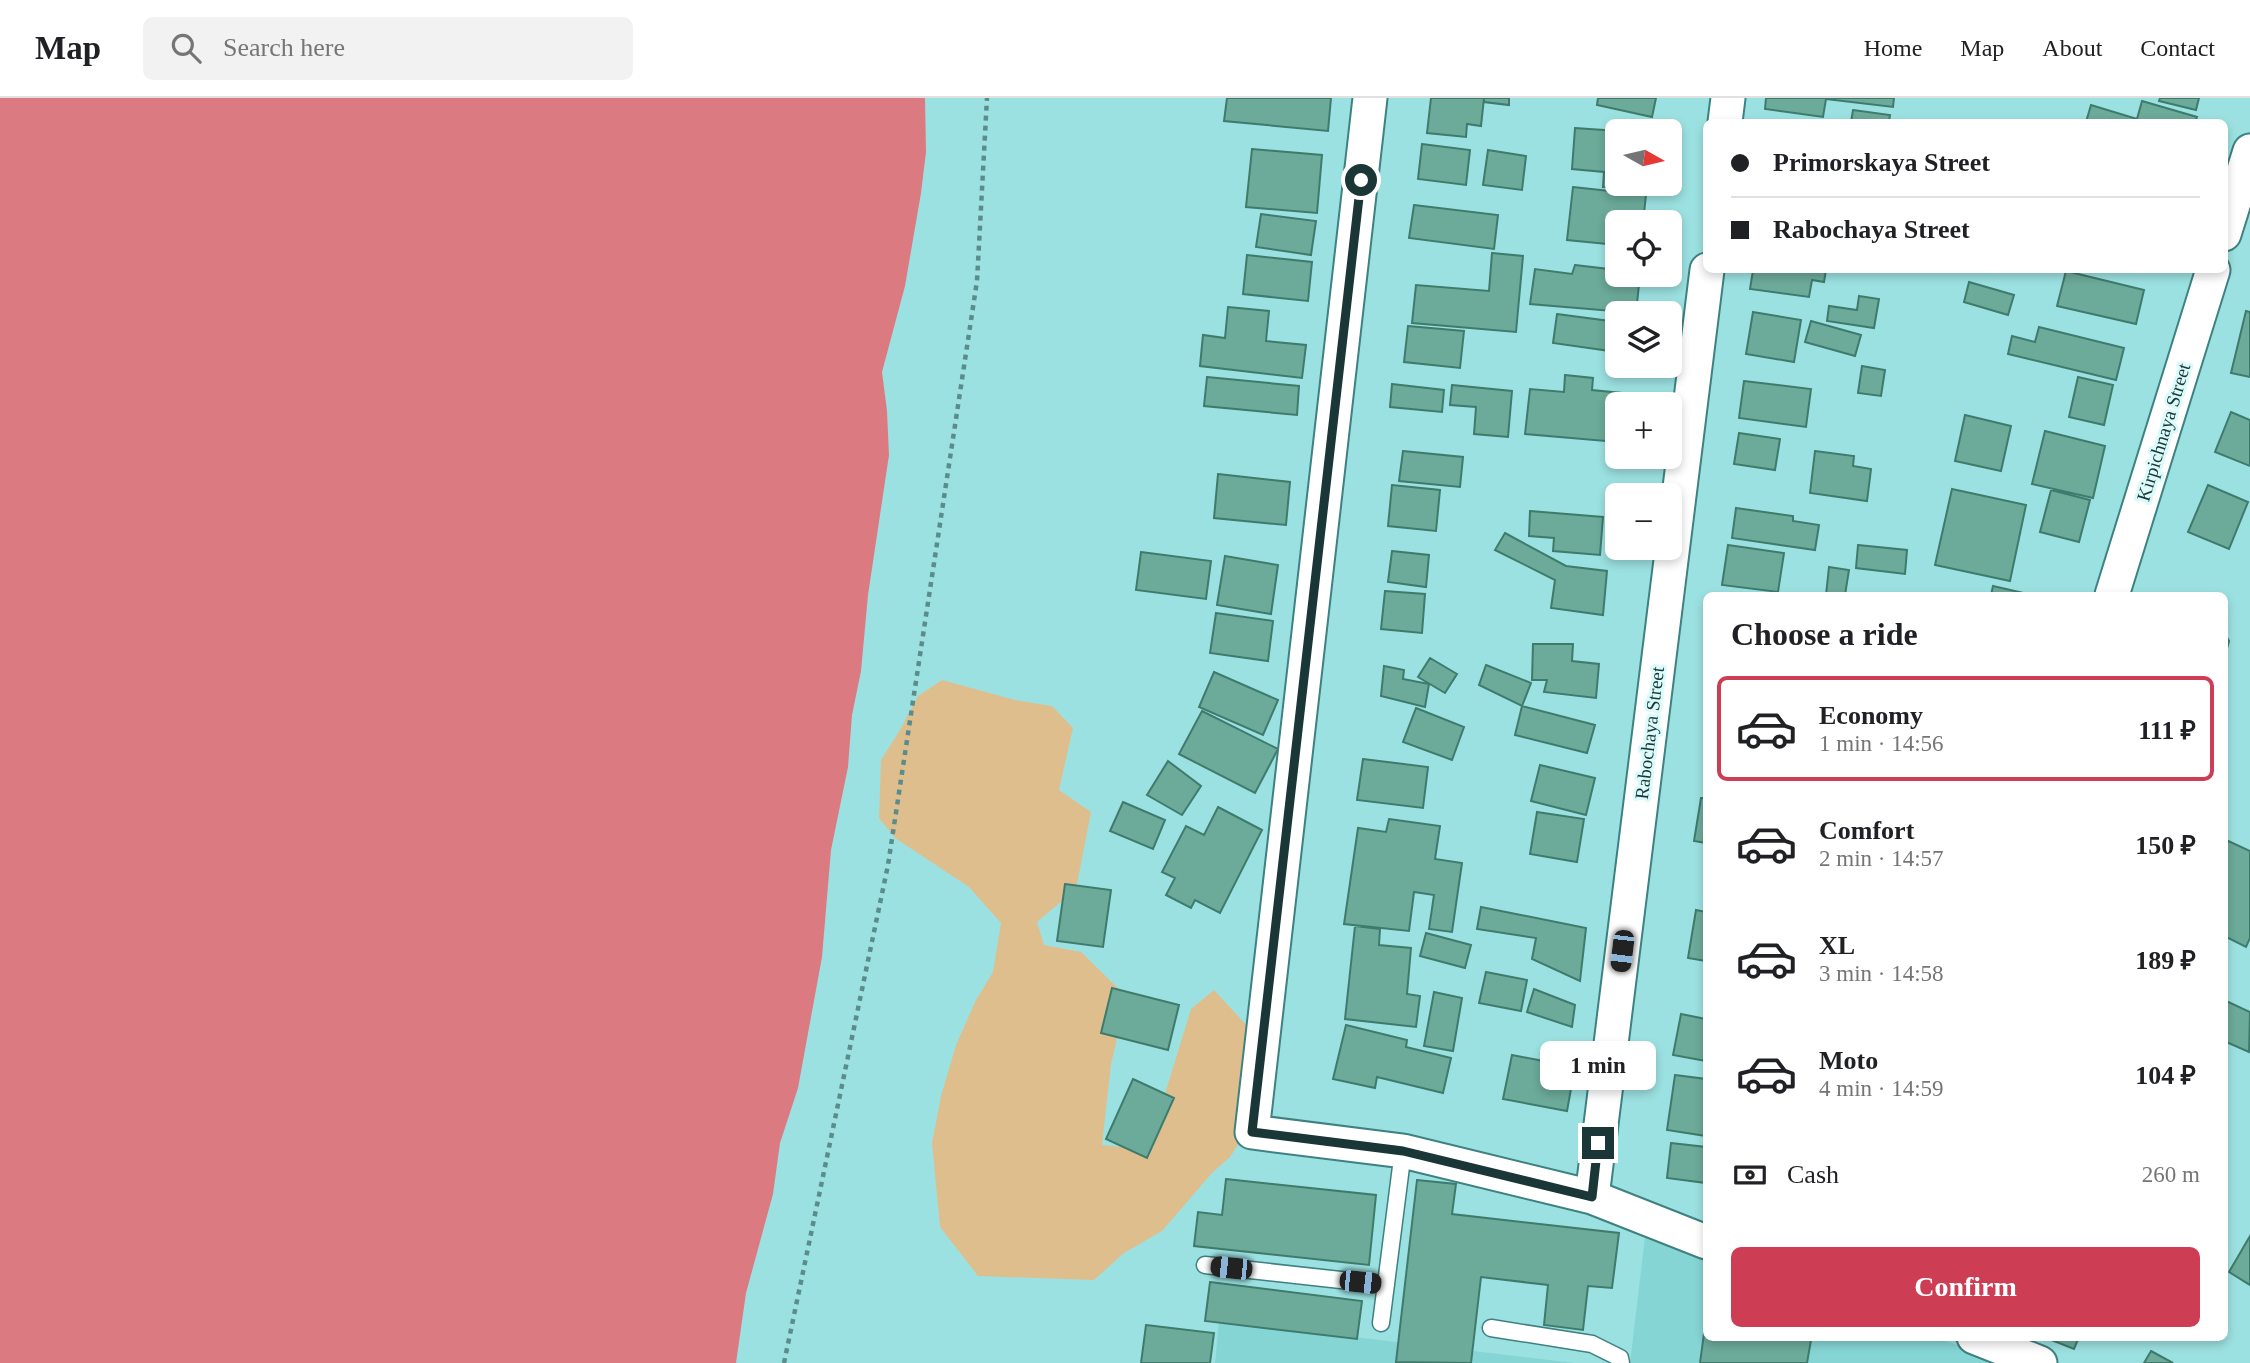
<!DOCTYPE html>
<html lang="en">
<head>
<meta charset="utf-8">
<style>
	:root { --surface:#fff; --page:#f2f2f2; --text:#202124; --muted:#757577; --line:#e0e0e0; --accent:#cd3d53 }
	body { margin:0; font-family:Georgia,serif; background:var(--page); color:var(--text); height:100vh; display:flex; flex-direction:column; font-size:26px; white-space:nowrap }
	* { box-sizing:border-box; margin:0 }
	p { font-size:23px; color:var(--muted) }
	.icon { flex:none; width:38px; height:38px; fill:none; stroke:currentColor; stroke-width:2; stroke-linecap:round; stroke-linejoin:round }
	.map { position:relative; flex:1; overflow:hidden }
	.drawer { position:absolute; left:1703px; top:494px; width:525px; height:749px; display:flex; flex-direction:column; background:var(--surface); border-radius:10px; box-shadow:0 4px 10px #0003 }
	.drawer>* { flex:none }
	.top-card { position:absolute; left:1703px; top:21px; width:525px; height:154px; border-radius:10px; box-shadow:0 4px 10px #0003; display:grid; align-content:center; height:154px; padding:0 28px; background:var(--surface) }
	.needle { width:46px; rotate:98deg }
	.tools { position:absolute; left:1605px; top:21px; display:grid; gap:14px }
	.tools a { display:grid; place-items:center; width:77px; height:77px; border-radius:10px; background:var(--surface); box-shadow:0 4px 10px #0003; font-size:35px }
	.end { position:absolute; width:32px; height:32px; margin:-16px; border:9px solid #1a3636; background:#fff; box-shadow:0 0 0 4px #fff }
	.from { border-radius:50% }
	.bubble { position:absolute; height:49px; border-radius:10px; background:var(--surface); box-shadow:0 4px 10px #0003; font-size:23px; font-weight:700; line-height:49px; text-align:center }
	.car { position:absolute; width:21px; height:42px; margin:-21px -10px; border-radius:9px; box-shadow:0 0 5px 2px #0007; background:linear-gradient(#222 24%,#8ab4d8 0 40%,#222 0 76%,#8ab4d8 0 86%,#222 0) }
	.top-card b { display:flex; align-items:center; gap:24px; height:66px; font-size:26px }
	.top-card b+b { border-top:2px solid var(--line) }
	.top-card i { width:18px; height:18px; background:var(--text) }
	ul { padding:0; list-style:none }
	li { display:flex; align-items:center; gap:21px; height:105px; margin:0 14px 10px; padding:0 14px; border:4px solid transparent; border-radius:10px }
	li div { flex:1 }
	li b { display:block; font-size:26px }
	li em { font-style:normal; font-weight:700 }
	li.selected { border-color:var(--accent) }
	li>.icon { width:63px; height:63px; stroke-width:1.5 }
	h2 { padding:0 28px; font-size:32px; line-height:84px }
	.pay { display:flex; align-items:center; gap:18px; height:77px; padding:0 28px; font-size:26px }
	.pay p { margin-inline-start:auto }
	.action { display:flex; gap:14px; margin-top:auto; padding:14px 28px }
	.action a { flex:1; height:80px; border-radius:10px; background:var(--accent); color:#fff; font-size:28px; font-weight:700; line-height:80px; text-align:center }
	header { display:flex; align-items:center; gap:42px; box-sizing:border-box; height:98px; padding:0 35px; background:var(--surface); border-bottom:2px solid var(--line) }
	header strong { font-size:33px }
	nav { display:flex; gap:38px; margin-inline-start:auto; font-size:24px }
	.search { width:490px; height:63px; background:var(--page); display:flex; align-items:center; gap:18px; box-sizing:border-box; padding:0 24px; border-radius:10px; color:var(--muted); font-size:26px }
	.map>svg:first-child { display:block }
	.built { fill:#86d5d5 }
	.green { fill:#dfbe8e }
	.water { fill:#db7a81 }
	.building { fill:#6caa9a; stroke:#3e7b6d; stroke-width:2 }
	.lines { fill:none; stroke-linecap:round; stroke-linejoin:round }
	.service-casing { stroke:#3d8181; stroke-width:19 }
	.minor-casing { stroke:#3d8181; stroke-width:37 }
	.path { stroke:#5b8c8c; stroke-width:4.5; stroke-dasharray:5 5; stroke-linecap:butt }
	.service { stroke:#fff; stroke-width:16 }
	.minor { stroke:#fff; stroke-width:33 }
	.route { stroke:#1a3636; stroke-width:9 }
	.labels { text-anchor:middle; stroke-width:6; stroke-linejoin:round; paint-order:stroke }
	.street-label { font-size:19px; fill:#1a3636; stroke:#dafbfa }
</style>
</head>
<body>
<header>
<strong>Map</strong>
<div class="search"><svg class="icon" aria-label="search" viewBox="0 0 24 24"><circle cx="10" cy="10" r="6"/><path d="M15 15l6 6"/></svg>Search here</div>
<nav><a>Home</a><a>Map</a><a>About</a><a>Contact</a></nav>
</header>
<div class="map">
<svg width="2250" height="1265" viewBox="0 0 2250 1265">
	<rect width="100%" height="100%" fill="#9ce1e1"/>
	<path class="built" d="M1645,1139l61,21v79h228l75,26h-379z
		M1219,1223l355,42h-359z"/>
	<path class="green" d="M942,582l73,20 37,6 21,22 -14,62 32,22 -15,77 -39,33 7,23 37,7 46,45 -16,67 -9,81 20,2 34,-24 35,-114 23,-19 36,39 3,93 -23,35 -18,16 -50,58 -38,22 -30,27 -116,-4 -38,-49 -8,-84 9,-47 15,-51 20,-45 17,-28 8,-49 -32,-36 -74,-49 -16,-20 2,-58 19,-30 18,-34z"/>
	<path class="water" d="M0,0h925l1,54 -5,41 -16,93 -23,86 5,39 2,44 -21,140 -7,76 -9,44 -4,52 -17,83 -9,107 -24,131 -18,55 -7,51 -27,99 -10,70h-736z"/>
	<path class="building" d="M1227,0h104l-3,33 -104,-10z
		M1431,0h53l-3,28 -14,-2 -1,13 -39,-4z
		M1484,0h25v7l-25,-3z
		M1598,0h58l-4,19 -55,-12z
		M1766,0h128l-1,9 -67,-8 -3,18 -58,-8z
		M2160,0h39l-3,12 -37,-9z
		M2142,3l55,16 -2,5h-109l5,-17 46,14z
		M1853,12l37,5 -1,7h-38z
		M1575,30l43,3 -1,53h35v6l-49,-3 1,-15 -32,-3z
		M1422,46l48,6 -4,35 -48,-6z
		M1252,51l70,6 -5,58 -71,-6z
		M1488,52l38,6 -4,34 -39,-5z
		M1573,89l73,8 -3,27h-26v23l-50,-5z
		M1414,107l84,10 -4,34 -85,-11z
		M1261,116l55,7 -5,34 -55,-8z
		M1492,155l31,3 -7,76 -104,-9 4,-38 73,6z
		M1247,157l65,7 -4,39 -65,-7z
		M1575,167l42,5v5h23l-4,38 -106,-9 5,-35 37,5z
		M1753,172h73l-2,12 -12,-2 -3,17 -59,-8z
		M2066,173l78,19 -8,34 -79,-18z
		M1969,184l45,13 -6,20 -44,-13z
		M1859,198l20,3 -5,29 -47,-7 2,-15 28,4z
		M1228,209l41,4 -3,30 40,4 -4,33 -102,-12 3,-31 22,3z
		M2246,213l4,1v65l-19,-4z
		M1753,214l48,8 -7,42 -48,-8z
		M1557,216l60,8v30l-64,-9z
		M1811,223l50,14 -6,21 -50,-14z
		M1408,228l56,5 -4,37 -56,-6z
		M2039,229l85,21 -8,32 -108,-26 4,-18 23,6z
		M1862,268l23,4 -4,26 -23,-3z
		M1565,277l28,3 -1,12 40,4 -1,10h-14v38l-92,-8 5,-45 34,3z
		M1207,279l92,9 -2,29 -93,-9z
		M2078,279l35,8 -9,40 -35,-8z
		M1744,283l67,8 -5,38 -67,-9z
		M1392,286l52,6 -2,22 -52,-5z
		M1452,287l60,6 -4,46 -34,-3 2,-27 -26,-2z
		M2231,314l19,8v46l-35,-14z
		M1965,317l46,11 -10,45 -46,-10z
		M2045,333l60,15 -12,52 -61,-14z
		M1739,335l41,6 -5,31 -41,-6z
		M1403,353l60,6 -3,30 -61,-6z
		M1815,353l39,5 -1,10 18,3 -4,32 -57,-8z
		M1218,376l72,8 -4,43 -72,-7z
		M1392,387l48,5 -4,41 -48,-5z
		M2208,387l40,17 -19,47 -41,-17z
		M1952,391l74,16 -16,76 -75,-16z
		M2051,392l39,10 -11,42 -39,-10z
		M1736,410l57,8v5l26,4 -4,25 -83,-12z
		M1530,413l73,6 -3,38 -47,-4 1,-13 -25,-2z
		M1505,435l61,33 41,5 -4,44 -52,-7 4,-28 -60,-30z
		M1728,447l56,8 -6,39 -56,-7z
		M1858,447l49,5 -2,24 -49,-6z
		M1392,453l37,4 -3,32 -38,-5z
		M1141,454l70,9 -5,38 -70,-9z
		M1225,458l53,9 -7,49 -54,-9z
		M1829,469l20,3 -4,25h-19z
		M1993,488l39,9h-41z
		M1385,493l40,3 -3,39 -41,-4z
		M1216,515l57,8 -5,40 -58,-8z
		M2224,535l5,8 -5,19z
		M1533,546h40l-1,17 27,3 -3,34 -52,-6 3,-12h-15z
		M1430,560l27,16 -12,19 -27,-16z
		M1486,567l45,18 -9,23 -43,-21z
		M1384,568l20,4 -1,9 26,5 -4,23 -44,-11z
		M1214,574l64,28 -15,35 -64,-28z
		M1522,608l73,19 -8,28 -72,-18z
		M1416,610l48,19 -12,33 -49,-18z
		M1202,613l76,38 -23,44 -76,-39z
		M1363,661l65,8 -5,41 -66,-8z
		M1168,663l33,25 -19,29 -35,-20z
		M1540,667l55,13 -9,37 -55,-14z
		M1701,700h5v45l-12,-2z
		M1123,704l42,18 -12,29 -43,-18z
		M1218,709l44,23 -42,83 -25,-13 -4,8 -25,-13 9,-17 -13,-6 24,-46 18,9z
		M1537,714l47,7 -7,43 -47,-8z
		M1389,721l51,7 -5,33 27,4 -10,69 -23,-3 5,-34 -20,-3 -5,39 -65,-7 14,-96 28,4z
		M2224,741l26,12v87l-4,9 -22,-11z
		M1065,786l46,6 -8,57 -46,-6z
		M1481,809l105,21 -6,53 -48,-22 4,-21 -59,-9z
		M1696,812l10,2v49l-18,-3z
		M1355,828l25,3 -1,16 32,3 -4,46 13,2 -4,31 -71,-8z
		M1426,835l45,12 -6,23 -45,-12z
		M1486,874l41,8 -6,31 -42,-8z
		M1112,890l67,17 -11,45 -67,-17z
		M1534,891l41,16 -3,22 -45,-15z
		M1434,894l28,6 -9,53 -29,-5z
		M2224,902l26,12 -1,40 -25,-11z
		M1681,916l25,5v42l-33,-6z
		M1346,927l61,15 -1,7 45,11 -8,35 -66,-16 -2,11 -42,-9z
		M1512,957l63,12 -8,44 -64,-12z
		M1675,977l31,4v57l-39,-6z
		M1133,981l41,19 -27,60 -41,-19z
		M1671,1045l35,4v36l-39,-5z
		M1226,1081l150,16 -7,70 -175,-19 4,-34 24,3z
		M1417,1082l39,4 -4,30 167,19 -7,55 -24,-2 -5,44 -39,-5 4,-40 -67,-8 -10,86 -75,-1z
		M2250,1138v49l-21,-13z
		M1210,1184l152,19 -5,38 -152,-18z
		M1146,1227l68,8 -4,30h-69z
		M1705,1228l1,11h81l24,3 -4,23h-107z
		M2049,1239h30l-5,12 -25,-10z
		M2151,1253l22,12h-29z"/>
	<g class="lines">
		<g class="service-casing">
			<path id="service" d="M1205,1167l181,20
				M1381,1225l22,-172
				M1491,1230l101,16 28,14 1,5"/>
		</g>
		<g class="minor-casing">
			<path id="minor" d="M1370,0l-118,1034 151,19 189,46 114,45
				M1725,24l3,-24
				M2224,136l26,-83
				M2112,497l101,-325
				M1592,1099l115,-927
				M1974,1239l66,26"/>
		</g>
		<path class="path" d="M784,1265l104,-498 89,-584 10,-183"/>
		<use href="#service" class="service"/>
		<use href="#minor" class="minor"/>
	</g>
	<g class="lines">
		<path class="route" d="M1361,82l-109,952 151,19 189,46 6,-54"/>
	</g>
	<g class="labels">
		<g class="street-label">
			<text transform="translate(2163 334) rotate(-73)" y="7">Kirpichnaya Street</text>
			<text transform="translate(1649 635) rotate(-83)" y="7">Rabochaya Street</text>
		</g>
	</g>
</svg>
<div class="tools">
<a><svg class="needle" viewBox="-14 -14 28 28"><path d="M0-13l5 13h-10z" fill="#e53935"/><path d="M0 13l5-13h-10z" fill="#757577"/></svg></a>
<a><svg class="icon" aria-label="locate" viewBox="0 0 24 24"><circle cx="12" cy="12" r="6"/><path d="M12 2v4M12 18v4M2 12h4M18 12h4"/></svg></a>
<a><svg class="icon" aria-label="layers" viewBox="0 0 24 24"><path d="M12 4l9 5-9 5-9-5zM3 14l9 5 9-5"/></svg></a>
<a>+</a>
<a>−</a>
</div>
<i class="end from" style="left:1361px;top:82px"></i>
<i class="end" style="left:1598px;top:1045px"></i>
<div class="bubble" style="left:1540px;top:943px;width:116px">1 min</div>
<i class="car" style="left:1622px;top:853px;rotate:187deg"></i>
<i class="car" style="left:1231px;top:1170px;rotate:276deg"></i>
<i class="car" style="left:1360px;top:1184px;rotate:96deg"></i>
<div class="top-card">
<b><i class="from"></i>Primorskaya Street</b>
<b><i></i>Rabochaya Street</b>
</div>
<section class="drawer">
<h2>Choose a ride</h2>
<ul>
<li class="selected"><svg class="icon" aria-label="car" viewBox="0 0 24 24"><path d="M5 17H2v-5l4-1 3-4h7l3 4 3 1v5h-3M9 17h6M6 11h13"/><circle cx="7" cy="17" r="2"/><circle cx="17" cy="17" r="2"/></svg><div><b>Economy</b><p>1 min · 14:56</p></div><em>111 ₽</em></li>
<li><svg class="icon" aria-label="car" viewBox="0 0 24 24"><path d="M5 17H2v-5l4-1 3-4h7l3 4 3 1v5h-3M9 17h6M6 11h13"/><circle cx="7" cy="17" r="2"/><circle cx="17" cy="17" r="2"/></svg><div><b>Comfort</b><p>2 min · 14:57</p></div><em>150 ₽</em></li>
<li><svg class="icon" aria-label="car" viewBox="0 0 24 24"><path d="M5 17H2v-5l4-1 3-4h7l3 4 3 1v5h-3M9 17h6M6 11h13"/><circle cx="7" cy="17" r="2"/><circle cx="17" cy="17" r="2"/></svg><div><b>XL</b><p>3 min · 14:58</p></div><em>189 ₽</em></li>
<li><svg class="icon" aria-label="car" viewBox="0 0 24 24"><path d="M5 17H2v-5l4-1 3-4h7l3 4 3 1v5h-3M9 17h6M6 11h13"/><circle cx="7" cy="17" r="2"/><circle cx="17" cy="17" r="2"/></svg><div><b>Moto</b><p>4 min · 14:59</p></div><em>104 ₽</em></li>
</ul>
<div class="pay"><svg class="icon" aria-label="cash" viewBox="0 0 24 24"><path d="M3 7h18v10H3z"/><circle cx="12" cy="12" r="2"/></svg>Cash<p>260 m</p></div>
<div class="action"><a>Confirm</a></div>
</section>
</div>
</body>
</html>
